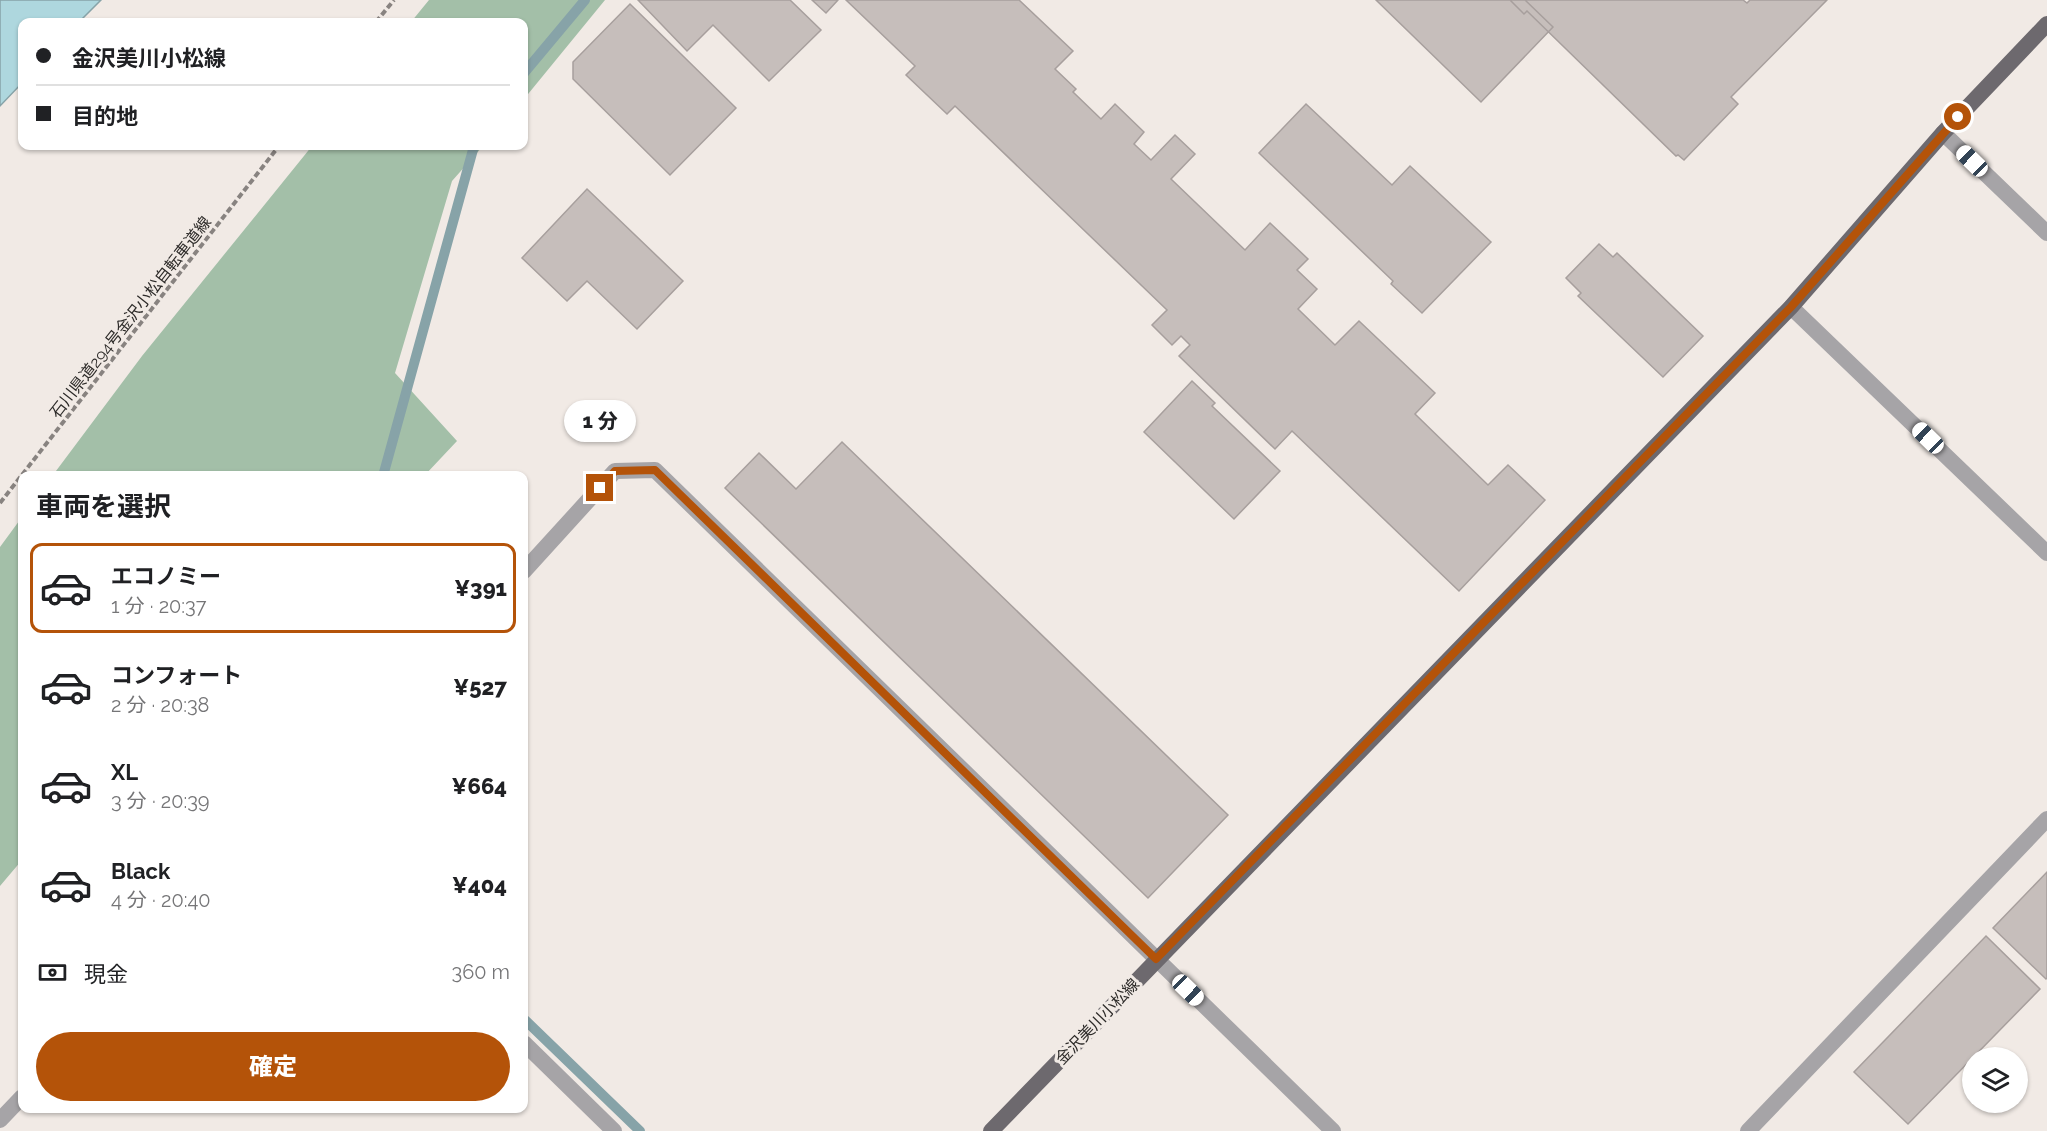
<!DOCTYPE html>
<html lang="ja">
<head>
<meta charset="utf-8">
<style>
	:root { --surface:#fff; --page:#f2f2f2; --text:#202124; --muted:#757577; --line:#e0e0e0; --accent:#b45309 }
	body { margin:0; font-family:Raleway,"Noto Sans JP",sans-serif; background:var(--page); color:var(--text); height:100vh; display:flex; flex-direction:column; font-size:22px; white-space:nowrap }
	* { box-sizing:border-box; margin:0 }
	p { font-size:20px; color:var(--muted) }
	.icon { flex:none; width:33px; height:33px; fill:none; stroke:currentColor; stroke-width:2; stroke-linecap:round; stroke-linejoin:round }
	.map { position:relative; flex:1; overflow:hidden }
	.sheet { position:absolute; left:18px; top:471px; width:510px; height:642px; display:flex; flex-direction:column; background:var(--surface); border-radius:12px; box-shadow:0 2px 4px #0004 }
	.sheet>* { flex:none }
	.hud { position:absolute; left:18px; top:18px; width:510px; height:132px; border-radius:12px; box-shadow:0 2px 4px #0004; display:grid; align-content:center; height:132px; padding:0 18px; background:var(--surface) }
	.tools { position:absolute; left:1962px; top:1047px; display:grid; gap:12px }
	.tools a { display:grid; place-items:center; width:66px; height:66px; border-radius:50%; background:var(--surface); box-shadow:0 2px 4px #0004; font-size:30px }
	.end { position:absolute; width:27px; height:27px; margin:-14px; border:8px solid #b45309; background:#fff; box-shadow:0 0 0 3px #fff }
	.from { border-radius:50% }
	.bubble { position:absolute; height:42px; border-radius:21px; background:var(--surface); box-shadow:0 2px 4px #0004; font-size:20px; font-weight:800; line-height:42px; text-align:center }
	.car { position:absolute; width:18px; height:36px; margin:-18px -9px; border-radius:8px; box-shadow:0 0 4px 2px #0007; background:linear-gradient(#fff 24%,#345 0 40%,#fff 0 76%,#345 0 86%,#fff 0) }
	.hud b { display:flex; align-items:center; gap:21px; height:57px; font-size:22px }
	.hud b+b { border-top:2px solid var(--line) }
	.hud i { width:15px; height:15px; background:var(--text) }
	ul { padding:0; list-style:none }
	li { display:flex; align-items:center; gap:18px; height:90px; margin:0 12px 9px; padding:0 6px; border:3px solid transparent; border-radius:12px }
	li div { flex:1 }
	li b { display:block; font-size:22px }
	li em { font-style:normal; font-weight:800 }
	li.active { border-color:var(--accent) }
	li>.icon { width:54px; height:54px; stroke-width:1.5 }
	h2 { padding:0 18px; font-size:27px; line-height:72px }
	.pay { display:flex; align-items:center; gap:15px; height:66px; padding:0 18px; font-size:22px }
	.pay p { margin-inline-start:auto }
	.button { display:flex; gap:12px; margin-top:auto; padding:12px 18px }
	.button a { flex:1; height:69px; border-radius:36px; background:var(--accent); color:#fff; font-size:24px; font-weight:800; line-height:69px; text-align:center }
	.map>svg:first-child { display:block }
	.forest { fill:#a3bfa8 }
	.water { fill:#aed7de; stroke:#87a3a8; stroke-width:1.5 }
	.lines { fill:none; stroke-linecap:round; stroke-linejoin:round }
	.stream { stroke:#87a3a8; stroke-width:10 }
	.building { fill:#c6bebb; stroke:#a79f9d; stroke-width:1.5 }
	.path { stroke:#888380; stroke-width:4; stroke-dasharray:6 3; stroke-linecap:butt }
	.minor { stroke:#a6a4a7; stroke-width:16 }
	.primary { stroke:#6d696e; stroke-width:16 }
	.route { stroke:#b45309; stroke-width:8 }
	.labels { text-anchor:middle; stroke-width:6; stroke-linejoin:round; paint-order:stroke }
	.street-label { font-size:16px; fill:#2d2b29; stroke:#f1eae5 }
</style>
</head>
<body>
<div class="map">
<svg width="2047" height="1131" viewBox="0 0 2047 1131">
	<rect width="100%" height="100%" fill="#f1eae5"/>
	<path class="forest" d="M429,0h176l-81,99v-77h-113z
		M312,146h171l-31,35 -57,192 62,68 -32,34h-372l89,-119z
		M22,517v343l-22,26v-339z"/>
	<path class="water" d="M0,0h101l-22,22h-57v61l-22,23z"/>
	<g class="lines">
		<path class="stream" d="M524,73l61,-73
			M383,476l91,-330
			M524,1019l116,112"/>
	</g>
	<path class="building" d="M638,0h152l31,30 -52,51 -56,-56 -26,26z
		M812,0h26l-12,13z
		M846,0h173l54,51 -18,18 21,20 -3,3 28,27 14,-15 29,28 -10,12 17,16 24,-25 20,19 -24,25 74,71 25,-27 38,36 -11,11 20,19 -19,20 37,36 24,-24 76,72 -20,21 73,71 20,-20 37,35 -86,91 -167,-160 -17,18 -96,-93 11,-11 -9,-9 -9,9 -20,-20 15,-15 -212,-204 -8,8 -41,-39 9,-9z
		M1376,0h149l28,27 -72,75z
		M1510,0h233l4,3 3,-3h77l-96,97 7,7 -54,56 -6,-5 -2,1 -149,-145 -3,3z
		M630,4l106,104 -66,67 -97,-96v-17z
		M1306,104l86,81 18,-19 81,76 -69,71 -31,-29 2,-3 -134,-128z
		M587,189l96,92 -46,48 -50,-48 -20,20 -45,-43z
		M1599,244l14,13 4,-4 86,83 -40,41 -85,-81 3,-3 -15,-15z
		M1192,381l23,22 -3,3 68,65 -46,48 -90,-87z
		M842,442l386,373 -80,83 -423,-410 34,-35 37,36z
		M2047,872v106l-1,1 -53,-51z
		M1986,936l54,53 -132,135 -54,-52z"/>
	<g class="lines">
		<path class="path" d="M376,22l18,-22
			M0,503l279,-357"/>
		<path class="minor" d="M1943,133l104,100
			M1791,307l256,246
			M524,571l91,-100 40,-1 678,661
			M524,1043l90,88
			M0,1120l22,-23
			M1748,1131l299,-312"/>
		<path class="primary" d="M991,1131l800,-824 152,-174 104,-109"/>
	</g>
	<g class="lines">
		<path class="route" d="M600,488l15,-17 40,-1 501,489 635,-652 167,-190"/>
	</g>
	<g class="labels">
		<g class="street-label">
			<text transform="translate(130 317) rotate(-52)" y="6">石川県道294号金沢小松自転車道線</text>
			<text transform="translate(1097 1021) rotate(-46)" y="6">金沢美川小松線</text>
		</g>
	</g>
</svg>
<div class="tools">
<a><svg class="icon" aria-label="layers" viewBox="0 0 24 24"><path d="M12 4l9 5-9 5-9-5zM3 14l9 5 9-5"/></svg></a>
</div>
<i class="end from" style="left:1958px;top:117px"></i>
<i class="end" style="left:600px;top:488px"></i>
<div class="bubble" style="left:564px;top:400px;width:72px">1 分</div>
<i class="car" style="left:1972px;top:161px;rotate:314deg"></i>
<i class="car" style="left:1928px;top:438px;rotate:314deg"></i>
<i class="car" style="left:1188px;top:990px;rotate:134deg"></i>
<div class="hud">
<b><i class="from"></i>金沢美川小松線</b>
<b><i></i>目的地</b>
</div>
<section class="sheet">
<h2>車両を選択</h2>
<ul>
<li class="active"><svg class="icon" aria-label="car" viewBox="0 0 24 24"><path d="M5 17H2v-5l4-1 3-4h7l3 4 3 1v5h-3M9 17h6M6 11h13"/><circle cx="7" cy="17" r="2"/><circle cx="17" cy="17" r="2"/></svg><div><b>エコノミー</b><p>1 分 · 20:37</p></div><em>¥391</em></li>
<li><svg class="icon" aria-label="car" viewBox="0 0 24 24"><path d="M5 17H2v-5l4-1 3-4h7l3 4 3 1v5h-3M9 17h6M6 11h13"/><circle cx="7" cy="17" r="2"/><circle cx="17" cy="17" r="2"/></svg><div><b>コンフォート</b><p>2 分 · 20:38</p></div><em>¥527</em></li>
<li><svg class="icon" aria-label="car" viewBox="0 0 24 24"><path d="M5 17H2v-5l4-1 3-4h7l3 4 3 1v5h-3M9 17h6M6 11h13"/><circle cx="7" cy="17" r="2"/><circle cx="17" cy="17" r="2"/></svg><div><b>XL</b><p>3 分 · 20:39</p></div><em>¥664</em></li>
<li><svg class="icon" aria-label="car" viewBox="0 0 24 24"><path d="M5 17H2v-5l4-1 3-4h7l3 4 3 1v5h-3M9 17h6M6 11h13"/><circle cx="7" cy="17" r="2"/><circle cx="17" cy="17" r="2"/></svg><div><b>Black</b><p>4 分 · 20:40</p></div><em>¥404</em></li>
</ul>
<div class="pay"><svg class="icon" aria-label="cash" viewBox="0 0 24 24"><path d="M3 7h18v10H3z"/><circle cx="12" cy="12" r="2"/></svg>現金<p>360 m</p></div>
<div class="button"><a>確定</a></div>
</section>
</div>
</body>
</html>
